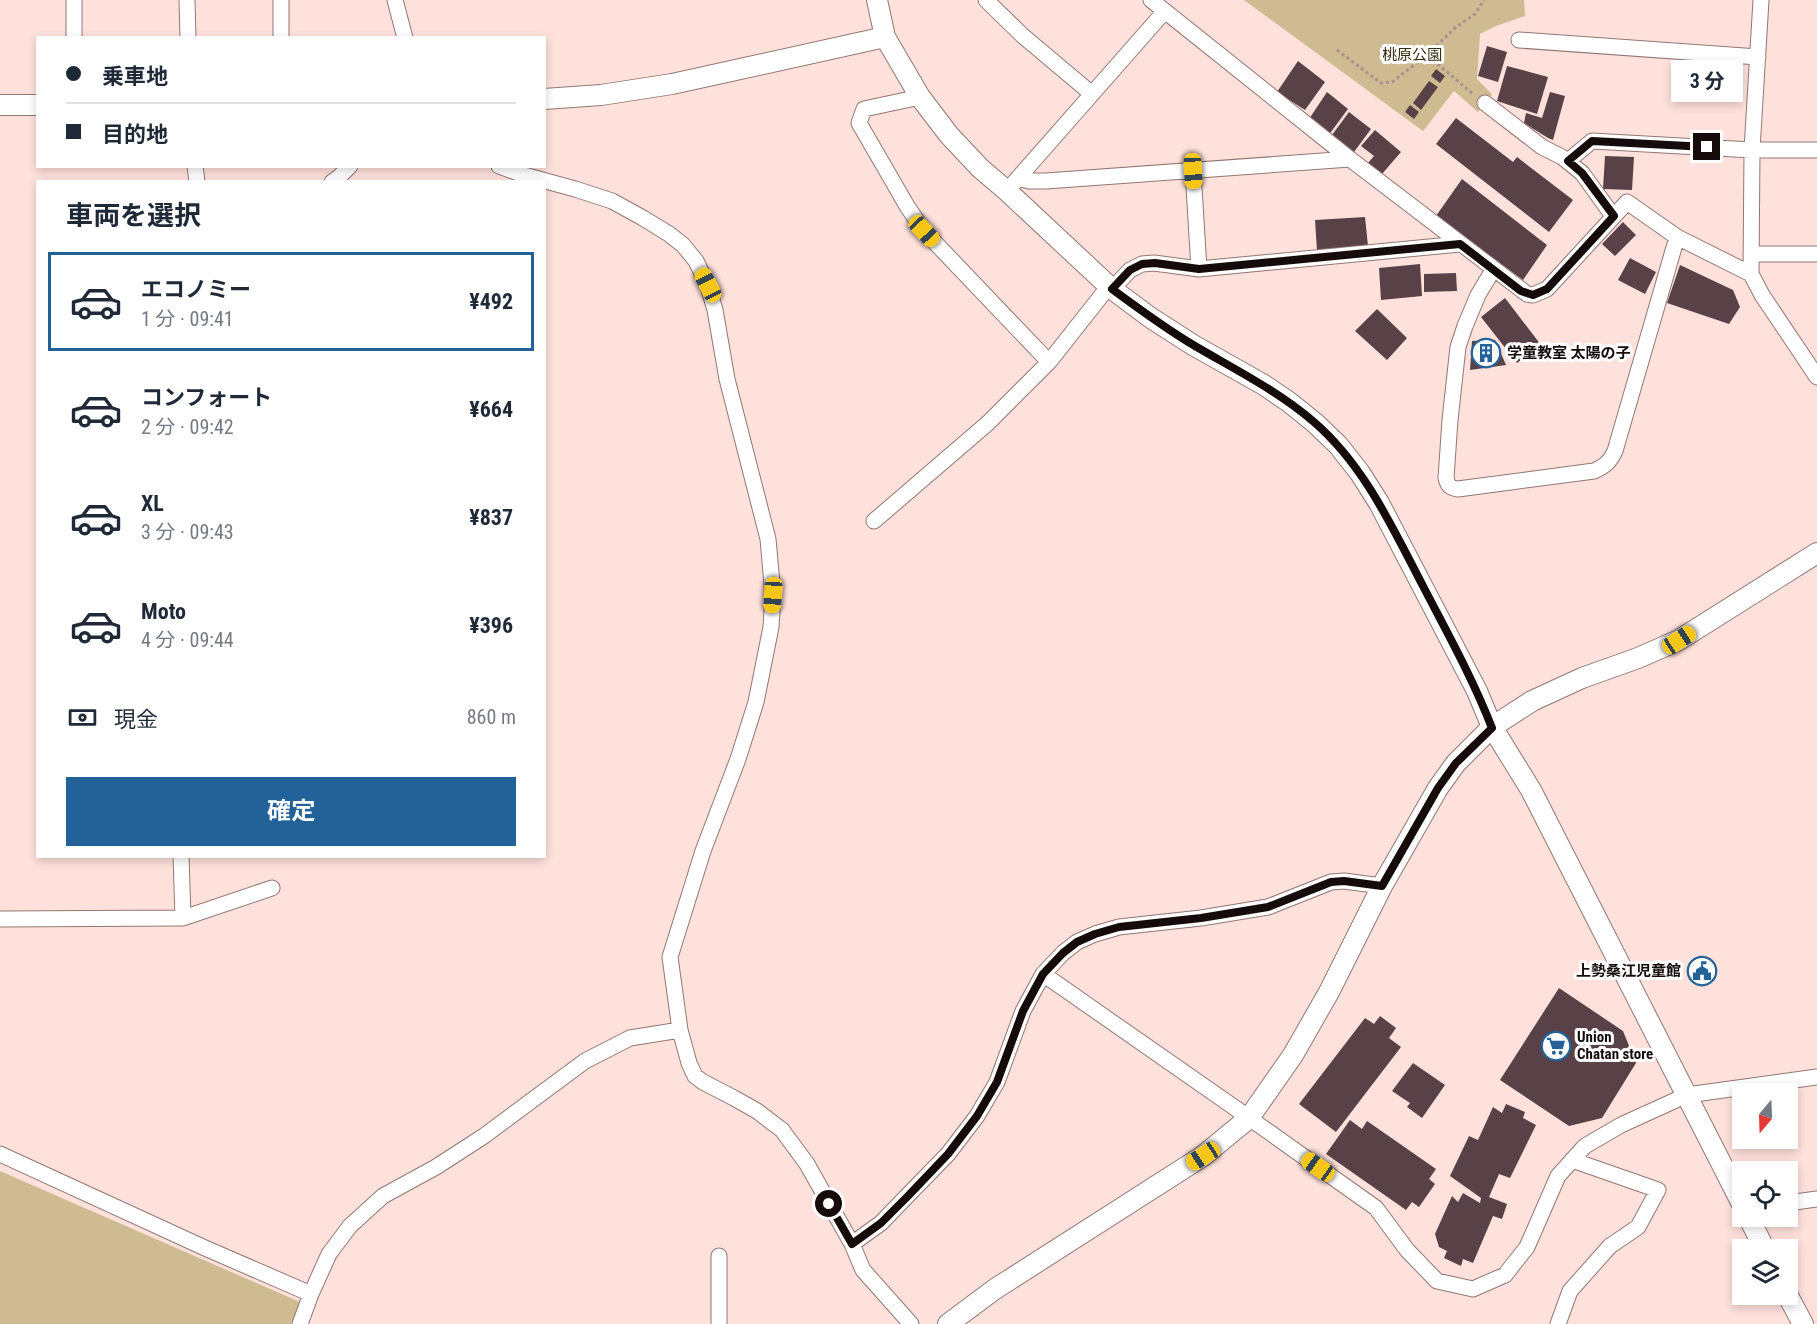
<!DOCTYPE html>
<html lang="ja">
<head>
<meta charset="utf-8">
<style>
	:root { --surface:#fff; --page:#f2f2f3; --text:#1f2937; --muted:#747a83; --line:#e0e1e3; --accent:#236298 }
	body { margin:0; font-family:"Roboto Condensed","Noto Sans JP",sans-serif; background:var(--page); color:var(--text); height:100vh; display:flex; flex-direction:column; font-size:22px; white-space:nowrap }
	* { box-sizing:border-box; margin:0 }
	p { font-size:20px; color:var(--muted) }
	.icon { flex:none; width:33px; height:33px; fill:none; stroke:currentColor; stroke-width:2; stroke-linecap:round; stroke-linejoin:round }
	.map { position:relative; flex:1; overflow:hidden }
	.side { position:absolute; left:36px; top:180px; width:510px; height:678px; display:flex; flex-direction:column; background:var(--surface); border-radius:0px; box-shadow:0 3px 9px #0003 }
	.side>* { flex:none }
	.banner { position:absolute; left:36px; top:36px; width:510px; height:132px; border-radius:0px; box-shadow:0 3px 9px #0003; display:grid; align-content:center; height:132px; padding:0 30px; background:var(--surface) }
	.needle { width:39px; rotate:199deg }
	.fabs { position:absolute; left:1732px; top:1083px; display:grid; gap:12px }
	.fabs a { display:grid; place-items:center; width:66px; height:66px; border-radius:0px; background:var(--surface); box-shadow:0 3px 9px #0003; font-size:30px }
	.end { position:absolute; width:27px; height:27px; margin:-14px; border:8px solid #150b0a; background:#fff; box-shadow:0 0 0 3px #fff }
	.from { border-radius:50% }
	.bubble { position:absolute; height:42px; border-radius:0px; background:var(--surface); box-shadow:0 3px 9px #0003; font-size:20px; font-weight:700; line-height:42px; text-align:center }
	.car { position:absolute; width:18px; height:36px; margin:-18px -9px; border-radius:8px; box-shadow:0 0 4px 2px #0007; background:linear-gradient(#f5c518 24%,#345 0 40%,#f5c518 0 76%,#345 0 86%,#f5c518 0) }
	.banner b { display:flex; align-items:center; gap:21px; height:57px; font-size:22px }
	.banner b+b { border-top:2px solid var(--line) }
	.banner i { width:15px; height:15px; background:var(--text) }
	ul { padding:0; list-style:none }
	li { display:flex; align-items:center; gap:18px; height:99px; margin:0 12px 9px; padding:0 18px; border:3px solid transparent; border-radius:0px }
	li div { flex:1 }
	li b { display:block; font-size:22px }
	li em { font-style:normal; font-weight:700 }
	li.on { border-color:var(--accent) }
	li>.icon { width:54px; height:54px; stroke-width:1.5 }
	h2 { padding:0 30px; font-size:27px; line-height:72px }
	.pay { display:flex; align-items:center; gap:15px; height:66px; padding:0 30px; font-size:22px }
	.pay p { margin-inline-start:auto }
	.primary-button { display:flex; gap:12px; margin-top:auto; padding:12px 30px }
	.primary-button a { flex:1; height:69px; border-radius:0px; background:var(--accent); color:#fff; font-size:24px; font-weight:700; line-height:69px; text-align:center }
	.map>svg:first-child { display:block }
	.green { fill:#cebb92 }
	.building { fill:#584147 }
	.lines { fill:none; stroke-linecap:round; stroke-linejoin:round }
	.minor-casing { stroke:#917773; stroke-width:17 }
	.tertiary-casing { stroke:#917773; stroke-width:22 }
	.path { stroke:#a8928e; stroke-width:3; stroke-dasharray:3 3; stroke-linecap:butt }
	.minor { stroke:#fff; stroke-width:15 }
	.tertiary { stroke:#fff; stroke-width:20 }
	.route { stroke:#150b0a; stroke-width:8 }
	.labels { text-anchor:middle; stroke-width:6; stroke-linejoin:round; paint-order:stroke }
	.park-label { font-size:15px; fill:#372c11; stroke:#fff }
	.poi-label { font-size:15px; font-weight:bold; fill:#150b0a; stroke:#fff; text-anchor:start }
</style>
</head>
<body>
<div class="map">
<svg width="1817" height="1324" viewBox="0 0 1817 1324">
	<rect width="100%" height="100%" fill="#ffe1dc"/>
	<path class="green" d="M1244,0h280l1,16 -29,10 -16,8 -3,45 15,15 -14,18 -24,-21 -31,40z
		M0,1171l300,131 -9,22h-291z"/>
	<path class="building" d="M1487,46l20,6 -9,30 -20,-6z
		M1298,61l27,21 -20,28 -28,-18z
		M1507,66l41,11 -11,37 -40,-13z
		M1436,69l9,7 -5,7 -9,-7z
		M1429,81l9,6 -17,23 -8,-7z
		M1327,92l21,17 -20,27 -19,-17z
		M1550,92l15,4 -12,44 -5,-2 -24,-15 2,-10 16,5z
		M1410,105l9,7 -5,7 -9,-7z
		M1349,112l22,17 -17,23 -22,-17z
		M1456,118l57,44 4,-5 56,43 -24,32 -113,-88z
		M1375,130l26,22 -19,22 -14,-11 6,-7 -13,-10z
		M1605,156l29,1 -2,33 -29,-1z
		M1462,179l85,66 -24,35 -87,-64z
		M1365,217l3,29 -51,5 -2,-31z
		M1623,222l13,13 -21,21 -13,-12z
		M1630,258l26,14 -11,22 -27,-14z
		M1420,264l2,32 -41,4 -2,-32z
		M1680,265l53,25 7,17 -11,17 -62,-21z
		M1456,273l1,18 -33,1v-18z
		M1505,298l36,47 -24,18 -36,-46z
		M1377,309l30,29 -20,22 -32,-29z
		M1495,340l11,25 -36,5 2,-29z
		M1559,988l64,43 13,32 -34,55 -33,8 -69,-46z
		M1380,1016l16,12 -7,10 12,9 -65,85 -37,-28 66,-86 9,6z
		M1413,1063l32,22 -23,33 -15,-11 3,-4 -18,-12z
		M1506,1104l19,8 -2,6 13,7 -26,53 -11,-4 -10,23 18,7 -5,15 -9,-3 -20,47 -10,-4 -2,7 -17,-8 3,-7 -8,-4 -4,-13 17,-38 6,6 5,-9 17,10 1,-5 -31,-22 19,-40 9,4 15,-33 9,6z
		M1350,1120l12,9 5,-8 69,48 -7,10 6,5 -16,23 -7,-5 -6,8 -80,-56z"/>
	<g class="lines">
		<g class="minor-casing">
			<path id="minor" d="M74,0v38
				M187,0l1,38
				M281,0v38
				M395,0l10,38
				M986,0l37,36 69,58
				M1151,0l199,159 177,135 6,1 14,-6 80,-87 50,35 74,37
				M1761,0l-9,150 -1,124 11,21 55,82
				M1519,40l239,17
				M920,97l-56,12 -5,14 48,83 17,25 125,131
				M1485,103l57,44 20,10 20,16 31,43
				M1568,161l24,-20 160,9h65
				M195,166l2,16
				M499,166l25,9 51,14 37,12 31,17 26,16 14,11 13,16 12,25 7,24 12,69 41,160 5,56 -2,32 -15,75 -18,57 -35,92 -33,106 10,73 9,33 6,13 8,6 31,16 23,13 25,19 25,34 45,80 11,26 48,54
				M1193,171l6,98
				M1018,178l11,3h17l304,-22
				M332,182l7,-5 11,-11
				M1012,185l153,-174
				M1751,254h66
				M1493,270l-15,25 -13,31 -7,21 -8,73 -4,58c2,8 4,10 12,11l136,-18c11,-5 16,-9 21,-20l62,-214
				M1112,289l18,-19 12,-6 12,-1 45,6 261,-25
				M874,521l114,-98 61,-61 60,-76
				M181,856l2,62
				M0,919l183,-1 89,-30
				M1043,974l195,136 138,98 31,42 30,31 36,8 32,-14 22,-28 31,-71 27,-30 36,-21 66,-30 130,-18
				M0,1154l205,94 106,46
				M1788,1203l29,-4
				M852,1244l29,-21 27,-28 40,-41 29,-38 20,-34 26,-71 20,-37 20,-21 14,-11 18,-8 24,-7 82,-9 67,-11 63,-25 13,-1 38,5
				M300,1324l11,-30 18,-40 21,-28 33,-30 53,-29 48,-31 101,-75 45,-23 50,-8
				M719,1324v-68
				M1558,1324l12,-33 40,-45 28,-19 20,-37 -86,-30"/>
		</g>
		<g class="tertiary-casing">
			<path id="tertiary" d="M877,0l8,37 35,60 29,38 31,33 27,23 105,98 39,29 42,27 71,40 25,17 26,21 23,22 22,28 19,30 98,188 15,36 39,63 212,416
				M544,99l57,-4 71,-11 213,-47
				M0,105h38
				M1748,1216l17,34
				M1787,1294l16,30
				M948,1324l47,-35 208,-133 46,-38 44,-63 36,-63 53,-106 56,-98 18,-25 36,-36 40,-26 50,-23 56,-20 41,-18 138,-87"/>
		</g>
		<path class="path" d="M1337,50l44,33 11,-1 35,-27
			M1472,93l-45,-38 29,-28 19,-13 9,-14"/>
		<use href="#minor" class="minor"/>
		<use href="#tertiary" class="tertiary"/>
	</g>
	<g class="lines">
		<path class="route" d="M829,1204l23,40 29,-21 27,-27 40,-42 29,-38 20,-34 26,-71 20,-37 20,-21 14,-11 18,-8 24,-7 82,-9 67,-11 63,-25 13,-1 38,5 56,-98 18,-25 36,-35c-19,-49 -44,-94 -68,-140 -31,-59 -59,-122 -110,-166 -36,-31 -78,-52 -119,-76 -29,-17 -56,-37 -83,-57l18,-19 12,-6 13,-1 44,6 261,-25 61,47 12,4 14,-6 67,-73 -32,-43 -14,-12 24,-20 115,6"/>
	</g>
	<defs>
		<g id="building-ring" transform="scale(1.5)"><circle r="9.5" fill="#fff" stroke="#236298" stroke-width="1.5"/><path d="M-4-6H4V6H1V3H-1V6H-4ZM-2.5-4.3h1.7v1.8h-1.7ZM.8-4.3h1.7v1.8H.8ZM-2.5-1h1.7V.8h-1.7ZM.8-1h1.7V.8H.8Z" fill="#236298"/></g>
		<g id="civic-ring" transform="scale(1.5)"><circle r="9.5" fill="#fff" stroke="#236298" stroke-width="1.5"/><path d="M-.6-6.5H3V-4.5H.6V-3L4-1V1h2V6H-6V1h2V-1L-.6-3ZM-1.2 2.5V6h2.4V2.5Z" fill="#236298"/></g>
		<g id="supermarket-ring" transform="scale(1.5)"><circle r="9.5" fill="#fff" stroke="#236298" stroke-width="1.5"/><path d="M-6-5.5h2.5l.6 2H6L4.5 2H-2.5L-4.4-4H-6ZM-1.5 3.2a1.3 1.3 0 1 0 .1 0ZM3 3.2a1.3 1.3 0 1 0 .1 0Z" fill="#236298"/></g>
	</defs>
	<g fill-rule="evenodd">
		<use href="#building-ring" x="1486" y="353"/>
		<use href="#civic-ring" x="1702" y="971"/>
		<use href="#supermarket-ring" x="1556" y="1046"/>
	</g>
	<g class="labels">
		<g class="park-label">
			<text x="1412" y="60">桃原公園</text>
		</g>
		<g class="poi-label">
			<text x="1507" y="358">学童教室 太陽の子</text>
			<text x="1681" y="976" text-anchor="end">上勢桑江児童館</text>
			<text x="1577" y="1042">Union<tspan x="1577" dy="17">Chatan store</tspan></text>
		</g>
	</g>
</svg>
<div class="fabs">
<a><svg class="needle" viewBox="-14 -14 28 28"><path d="M0-13l5 13h-10z" fill="#e53935"/><path d="M0 13l5-13h-10z" fill="#747a83"/></svg></a>
<a><svg class="icon" aria-label="locate" viewBox="0 0 24 24"><circle cx="12" cy="12" r="6"/><path d="M12 2v4M12 18v4M2 12h4M18 12h4"/></svg></a>
<a><svg class="icon" aria-label="layers" viewBox="0 0 24 24"><path d="M12 4l9 5-9 5-9-5zM3 14l9 5 9-5"/></svg></a>
</div>
<i class="end from" style="left:829px;top:1204px"></i>
<i class="end" style="left:1707px;top:147px"></i>
<div class="bubble" style="left:1671px;top:60px;width:72px">3 分</div>
<i class="car" style="left:1193px;top:171px;rotate:177deg"></i>
<i class="car" style="left:924px;top:231px;rotate:137deg"></i>
<i class="car" style="left:708px;top:285px;rotate:333deg"></i>
<i class="car" style="left:773px;top:595px;rotate:184deg"></i>
<i class="car" style="left:1679px;top:640px;rotate:57deg"></i>
<i class="car" style="left:1203px;top:1156px;rotate:237deg"></i>
<i class="car" style="left:1318px;top:1167px;rotate:305deg"></i>
<div class="banner">
<b><i class="from"></i>乗車地</b>
<b><i></i>目的地</b>
</div>
<section class="side">
<h2>車両を選択</h2>
<ul>
<li class="on"><svg class="icon" aria-label="car" viewBox="0 0 24 24"><path d="M5 17H2v-5l4-1 3-4h7l3 4 3 1v5h-3M9 17h6M6 11h13"/><circle cx="7" cy="17" r="2"/><circle cx="17" cy="17" r="2"/></svg><div><b>エコノミー</b><p>1 分 · 09:41</p></div><em>¥492</em></li>
<li><svg class="icon" aria-label="car" viewBox="0 0 24 24"><path d="M5 17H2v-5l4-1 3-4h7l3 4 3 1v5h-3M9 17h6M6 11h13"/><circle cx="7" cy="17" r="2"/><circle cx="17" cy="17" r="2"/></svg><div><b>コンフォート</b><p>2 分 · 09:42</p></div><em>¥664</em></li>
<li><svg class="icon" aria-label="car" viewBox="0 0 24 24"><path d="M5 17H2v-5l4-1 3-4h7l3 4 3 1v5h-3M9 17h6M6 11h13"/><circle cx="7" cy="17" r="2"/><circle cx="17" cy="17" r="2"/></svg><div><b>XL</b><p>3 分 · 09:43</p></div><em>¥837</em></li>
<li><svg class="icon" aria-label="car" viewBox="0 0 24 24"><path d="M5 17H2v-5l4-1 3-4h7l3 4 3 1v5h-3M9 17h6M6 11h13"/><circle cx="7" cy="17" r="2"/><circle cx="17" cy="17" r="2"/></svg><div><b>Moto</b><p>4 分 · 09:44</p></div><em>¥396</em></li>
</ul>
<div class="pay"><svg class="icon" aria-label="cash" viewBox="0 0 24 24"><path d="M3 7h18v10H3z"/><circle cx="12" cy="12" r="2"/></svg>現金<p>860 m</p></div>
<div class="primary-button"><a>確定</a></div>
</section>
</div>
</body>
</html>
